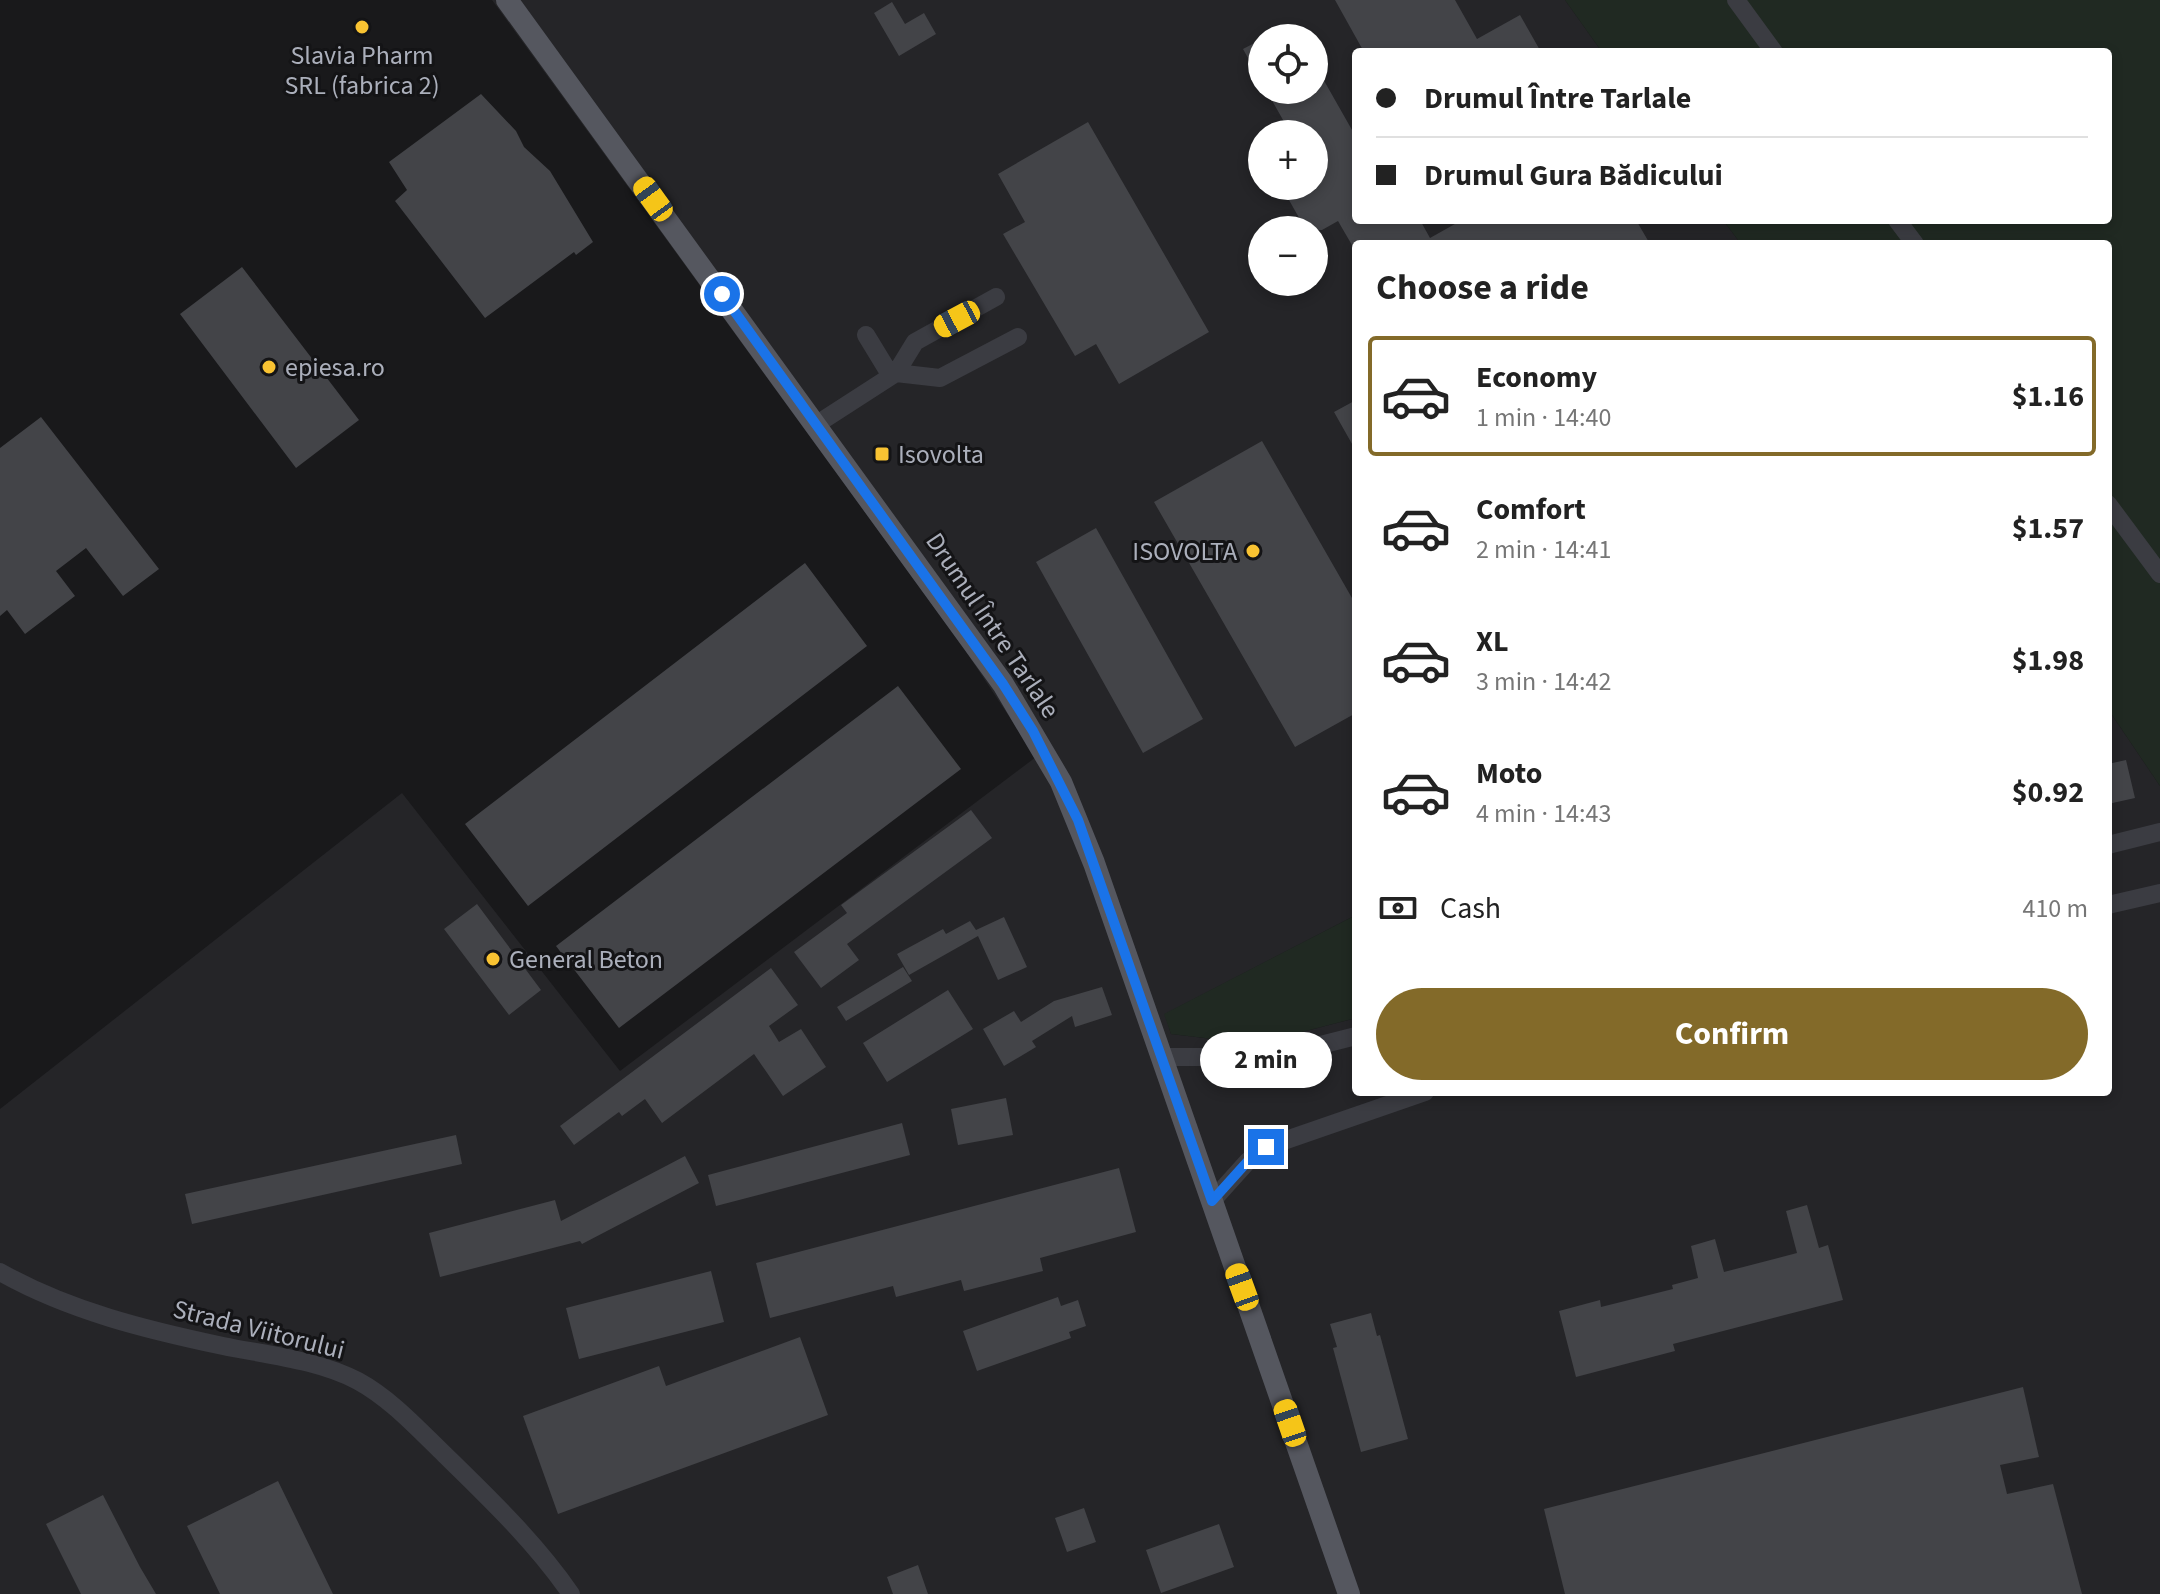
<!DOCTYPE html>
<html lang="en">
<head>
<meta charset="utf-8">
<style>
	:root { --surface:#fff; --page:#f2f2f2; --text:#222; --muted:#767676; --line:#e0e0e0; --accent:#836a29 }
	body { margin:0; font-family:"Source Sans 3",sans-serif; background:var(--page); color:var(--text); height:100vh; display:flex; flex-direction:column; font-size:30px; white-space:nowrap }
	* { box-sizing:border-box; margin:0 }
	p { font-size:26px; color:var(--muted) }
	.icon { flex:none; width:44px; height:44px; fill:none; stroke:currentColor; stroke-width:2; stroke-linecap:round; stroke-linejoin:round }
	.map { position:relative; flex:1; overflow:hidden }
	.drawer { position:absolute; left:1352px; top:240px; width:760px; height:856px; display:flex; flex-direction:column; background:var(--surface); border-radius:8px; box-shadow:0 4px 12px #0003 }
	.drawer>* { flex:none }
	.banner { position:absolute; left:1352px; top:48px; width:760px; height:176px; border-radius:8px; box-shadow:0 4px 12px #0003; display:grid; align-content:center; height:176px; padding:0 24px; background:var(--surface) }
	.buttons { position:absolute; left:1248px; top:24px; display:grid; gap:16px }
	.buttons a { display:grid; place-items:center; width:80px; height:80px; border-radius:50%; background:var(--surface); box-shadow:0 4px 12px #0003; font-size:40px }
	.end { position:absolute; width:36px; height:36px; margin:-18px; border:10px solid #1a73e8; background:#fff; box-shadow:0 0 0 4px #fff }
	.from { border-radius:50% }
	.bubble { position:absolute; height:56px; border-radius:28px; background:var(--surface); box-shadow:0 4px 12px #0003; font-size:26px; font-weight:700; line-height:56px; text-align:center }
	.car { position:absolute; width:24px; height:48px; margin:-24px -12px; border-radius:10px; box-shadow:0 0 6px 2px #0007; background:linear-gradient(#f5c518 24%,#345 0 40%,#f5c518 0 76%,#345 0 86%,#f5c518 0) }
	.banner b { display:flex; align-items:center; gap:28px; height:76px; font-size:30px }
	.banner b+b { border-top:2px solid var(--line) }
	.banner i { width:20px; height:20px; background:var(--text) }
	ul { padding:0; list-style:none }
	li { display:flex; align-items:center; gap:24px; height:120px; margin:0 16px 12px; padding:0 8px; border:4px solid transparent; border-radius:8px }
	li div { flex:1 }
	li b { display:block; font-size:30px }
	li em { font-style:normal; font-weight:700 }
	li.active { border-color:var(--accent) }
	li>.icon { width:72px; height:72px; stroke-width:1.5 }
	h2 { padding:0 24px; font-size:36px; line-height:96px }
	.pay { display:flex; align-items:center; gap:20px; height:88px; padding:0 24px; font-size:30px }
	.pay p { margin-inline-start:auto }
	.button { display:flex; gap:16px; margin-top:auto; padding:16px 24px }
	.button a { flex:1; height:92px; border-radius:48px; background:var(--accent); color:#fff; font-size:32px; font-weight:700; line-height:92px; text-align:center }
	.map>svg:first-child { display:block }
	.built { fill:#252528; fill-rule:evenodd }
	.green { fill:#202922 }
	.building { fill:#434448 }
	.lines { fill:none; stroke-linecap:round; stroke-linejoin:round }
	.minor { stroke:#3b3c42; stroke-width:18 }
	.major { stroke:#55575f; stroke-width:22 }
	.route { stroke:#1a73e8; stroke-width:10 }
	.poi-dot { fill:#f9c332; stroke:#141416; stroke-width:3 }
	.labels { text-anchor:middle; stroke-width:6; stroke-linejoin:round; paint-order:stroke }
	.poi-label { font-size:26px; fill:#abafbb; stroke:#141416; text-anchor:start }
	.street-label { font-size:26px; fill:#abafbb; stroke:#141416 }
</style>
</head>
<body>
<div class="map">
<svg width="2160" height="1594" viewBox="0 0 2160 1594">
	<rect width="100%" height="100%" fill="#19191b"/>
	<path class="built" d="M492,0h1073l37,52h-246v168h367l18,24h-385v671l-191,99 6,20 84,10 101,-26v74h752v-383l52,77v808h-2160v-485l402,-316 218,278 416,-314 -73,-110zM1262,38h52v52h-52zM1262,134h52v52h-52zM1262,230h52v52h-52z"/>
	<path class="green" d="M1565,0h595v786l-52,-77v-465h-367l-18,-24h385v-168h-506z
		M1356,915v103l-101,26 -84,-10 -7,-20z"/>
	<path class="building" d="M1335,0h120l22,39 43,-24 21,37h-177z
		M892,2l13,22 19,-11 12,21 -37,22 -25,-43z
		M1262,39v44l-19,-34z
		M1314,63l42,74v83h64l10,18 32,-18h174l14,24h-294v8l-18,-31 -16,9h-16l-25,-44h33v-52h-23l-25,-44h48z
		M481,94l35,37 8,16 26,24 43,71 -17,13 -2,-3 -89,66 -90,-117 12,-11 -18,-28z
		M1088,122l121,210 -90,52 -23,-40 -21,12 -72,-122 22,-12 -27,-48z
		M242,267l117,153 -63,48 -116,-154z
		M1356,400v51l-22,-39z
		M41,417l118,152 -36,27 -37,-48 -30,23 19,25 -50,38 -18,-24 -7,6v-168z
		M1262,441l94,164v108l-61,34 -141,-245z
		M1096,528l107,191 -60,34 -107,-191z
		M805,563l62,83 -339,260 -63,-82z
		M898,686l63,83 -342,259 -63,-82z
		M2126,760l9,38 -27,6v-40z
		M971,810l21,28 -145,106 12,16 -38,28 -27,-36 53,-39 -6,-8z
		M477,904l64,86 -32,25 -65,-86z
		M1004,917l23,50 -29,13 -20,-44 -69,39 -12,-21 46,-25 3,5 24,-13 6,9z
		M903,967l9,14 -66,40 -9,-14z
		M771,968l27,37 -29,21 10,16 22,-13 25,38 -43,29 -29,-42 -92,69 -17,-24 -23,17 -3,-4 -45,33 -14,-19z
		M1102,987l10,28 -37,12 -3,-11 -40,25 4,6 -32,19 -21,-37 31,-18 7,11 33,-21z
		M948,990l25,39 -86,53 -24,-39z
		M1006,1098l7,37 -55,10 -7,-36z
		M902,1123l8,32 -194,51 -8,-31z
		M456,1135l6,29 -270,60 -7,-30z
		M685,1156l14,27 -117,61 -2,-3 -140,36 -11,-44 126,-33 6,21z
		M1119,1168l17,64 -96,26 3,13 -79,20 -3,-11 -65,17 -3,-11 -123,32 -14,-55z
		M1807,1205l12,43 9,-3 15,55 -170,44 2,7 -99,26 -17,-66 41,-11 1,7 72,-18 -1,-4 26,-7 -7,-32 24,-7 9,33 73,-19 -11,-42z
		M711,1271l13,51 -145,37 -13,-51z
		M1058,1297l3,9 17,-6 8,26 -17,6 2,6 -94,33 -14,-40z
		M1371,1313l6,23 3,-1 28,104 -47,13 -28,-104 4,-1 -7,-23z
		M800,1337l28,78 -270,99 -35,-98 136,-50 7,20z
		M2023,1387l16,70 -39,8 7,29 46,-10 29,110h-517l-21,-85z
		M278,1481l55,113h-113l-33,-68z
		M103,1495l37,72 16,27h-75l-35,-70z
		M1084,1508l12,34 -29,10 -12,-34z
		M1219,1524l15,43 -73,26 -15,-43z
		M918,1565l10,29h-35l-6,-17z"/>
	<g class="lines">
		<path class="minor" d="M1736,0l38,52
			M1897,220l18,24
			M866,335l25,41
			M896,373l44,5 78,-41
			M817,424l79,-51 19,-31 81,-45
			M2108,504l52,70
			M2108,845l52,-13
			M2108,905l52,-12
			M1161,1057h75l57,-5 63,-16
			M1212,1201l36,-40 18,-14 159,-55
			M0,1272c69,39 147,58 223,74 44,9 95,14 135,35 33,18 60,48 87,74 45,44 90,87 126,139"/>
		<path class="major" d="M507,0l496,684 58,98 33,81 255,731"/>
	</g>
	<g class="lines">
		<path class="route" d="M722,294l281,390 30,47 45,89 134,381 36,-40 18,-14"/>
	</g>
	<g class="poi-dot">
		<circle cx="362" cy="27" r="8"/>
		<circle cx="269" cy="367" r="8"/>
		<rect x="874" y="446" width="16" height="16" rx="4"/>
		<circle cx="1253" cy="551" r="8"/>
		<circle cx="493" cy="959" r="8"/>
	</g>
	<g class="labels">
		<g class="poi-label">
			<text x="362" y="64" text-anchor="middle">Slavia Pharm<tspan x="362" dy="30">SRL (fabrica 2)</tspan></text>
			<text x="285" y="376">epiesa.ro</text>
			<text x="898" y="463">Isovolta</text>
			<text x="1237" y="560" text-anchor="end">ISOVOLTA</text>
			<text x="509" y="968">General Beton</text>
		</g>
		<g class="street-label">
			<text transform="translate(993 625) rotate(56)" y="9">Drumul Între Tarlale</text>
			<text transform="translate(259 1329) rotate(14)" y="9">Strada Viitorului</text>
		</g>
	</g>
</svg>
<div class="buttons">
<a><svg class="icon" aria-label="locate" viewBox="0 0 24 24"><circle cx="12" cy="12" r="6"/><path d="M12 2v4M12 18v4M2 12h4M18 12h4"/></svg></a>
<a>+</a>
<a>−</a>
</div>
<i class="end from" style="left:722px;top:294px"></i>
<i class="end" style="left:1266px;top:1147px"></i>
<div class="bubble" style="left:1200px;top:1032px;width:132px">2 min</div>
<i class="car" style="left:653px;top:199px;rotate:324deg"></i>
<i class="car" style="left:957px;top:319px;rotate:242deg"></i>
<i class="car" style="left:1242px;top:1287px;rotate:340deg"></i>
<i class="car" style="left:1290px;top:1423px;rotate:341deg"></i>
<div class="banner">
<b><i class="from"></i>Drumul Între Tarlale</b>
<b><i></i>Drumul Gura Bădicului</b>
</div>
<section class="drawer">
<h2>Choose a ride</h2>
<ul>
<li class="active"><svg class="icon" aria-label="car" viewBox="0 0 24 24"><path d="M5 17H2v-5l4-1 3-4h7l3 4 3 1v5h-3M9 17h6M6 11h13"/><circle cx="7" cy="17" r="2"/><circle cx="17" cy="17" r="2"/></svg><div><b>Economy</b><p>1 min · 14:40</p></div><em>$1.16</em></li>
<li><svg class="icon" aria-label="car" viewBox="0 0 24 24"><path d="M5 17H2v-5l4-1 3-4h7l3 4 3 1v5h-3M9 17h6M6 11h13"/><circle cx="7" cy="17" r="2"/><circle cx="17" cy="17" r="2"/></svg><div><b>Comfort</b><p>2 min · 14:41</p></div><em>$1.57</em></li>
<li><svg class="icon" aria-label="car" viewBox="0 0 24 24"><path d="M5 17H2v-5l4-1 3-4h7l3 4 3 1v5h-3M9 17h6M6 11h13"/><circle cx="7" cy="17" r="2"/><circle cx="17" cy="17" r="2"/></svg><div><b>XL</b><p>3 min · 14:42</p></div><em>$1.98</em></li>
<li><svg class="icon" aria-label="car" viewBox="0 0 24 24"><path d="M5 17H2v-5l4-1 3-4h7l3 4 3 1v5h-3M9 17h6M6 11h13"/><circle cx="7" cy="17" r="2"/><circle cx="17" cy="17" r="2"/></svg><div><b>Moto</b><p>4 min · 14:43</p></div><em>$0.92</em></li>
</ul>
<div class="pay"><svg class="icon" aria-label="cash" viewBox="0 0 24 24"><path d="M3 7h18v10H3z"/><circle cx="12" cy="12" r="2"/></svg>Cash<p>410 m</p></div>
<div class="button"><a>Confirm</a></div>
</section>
</div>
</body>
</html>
